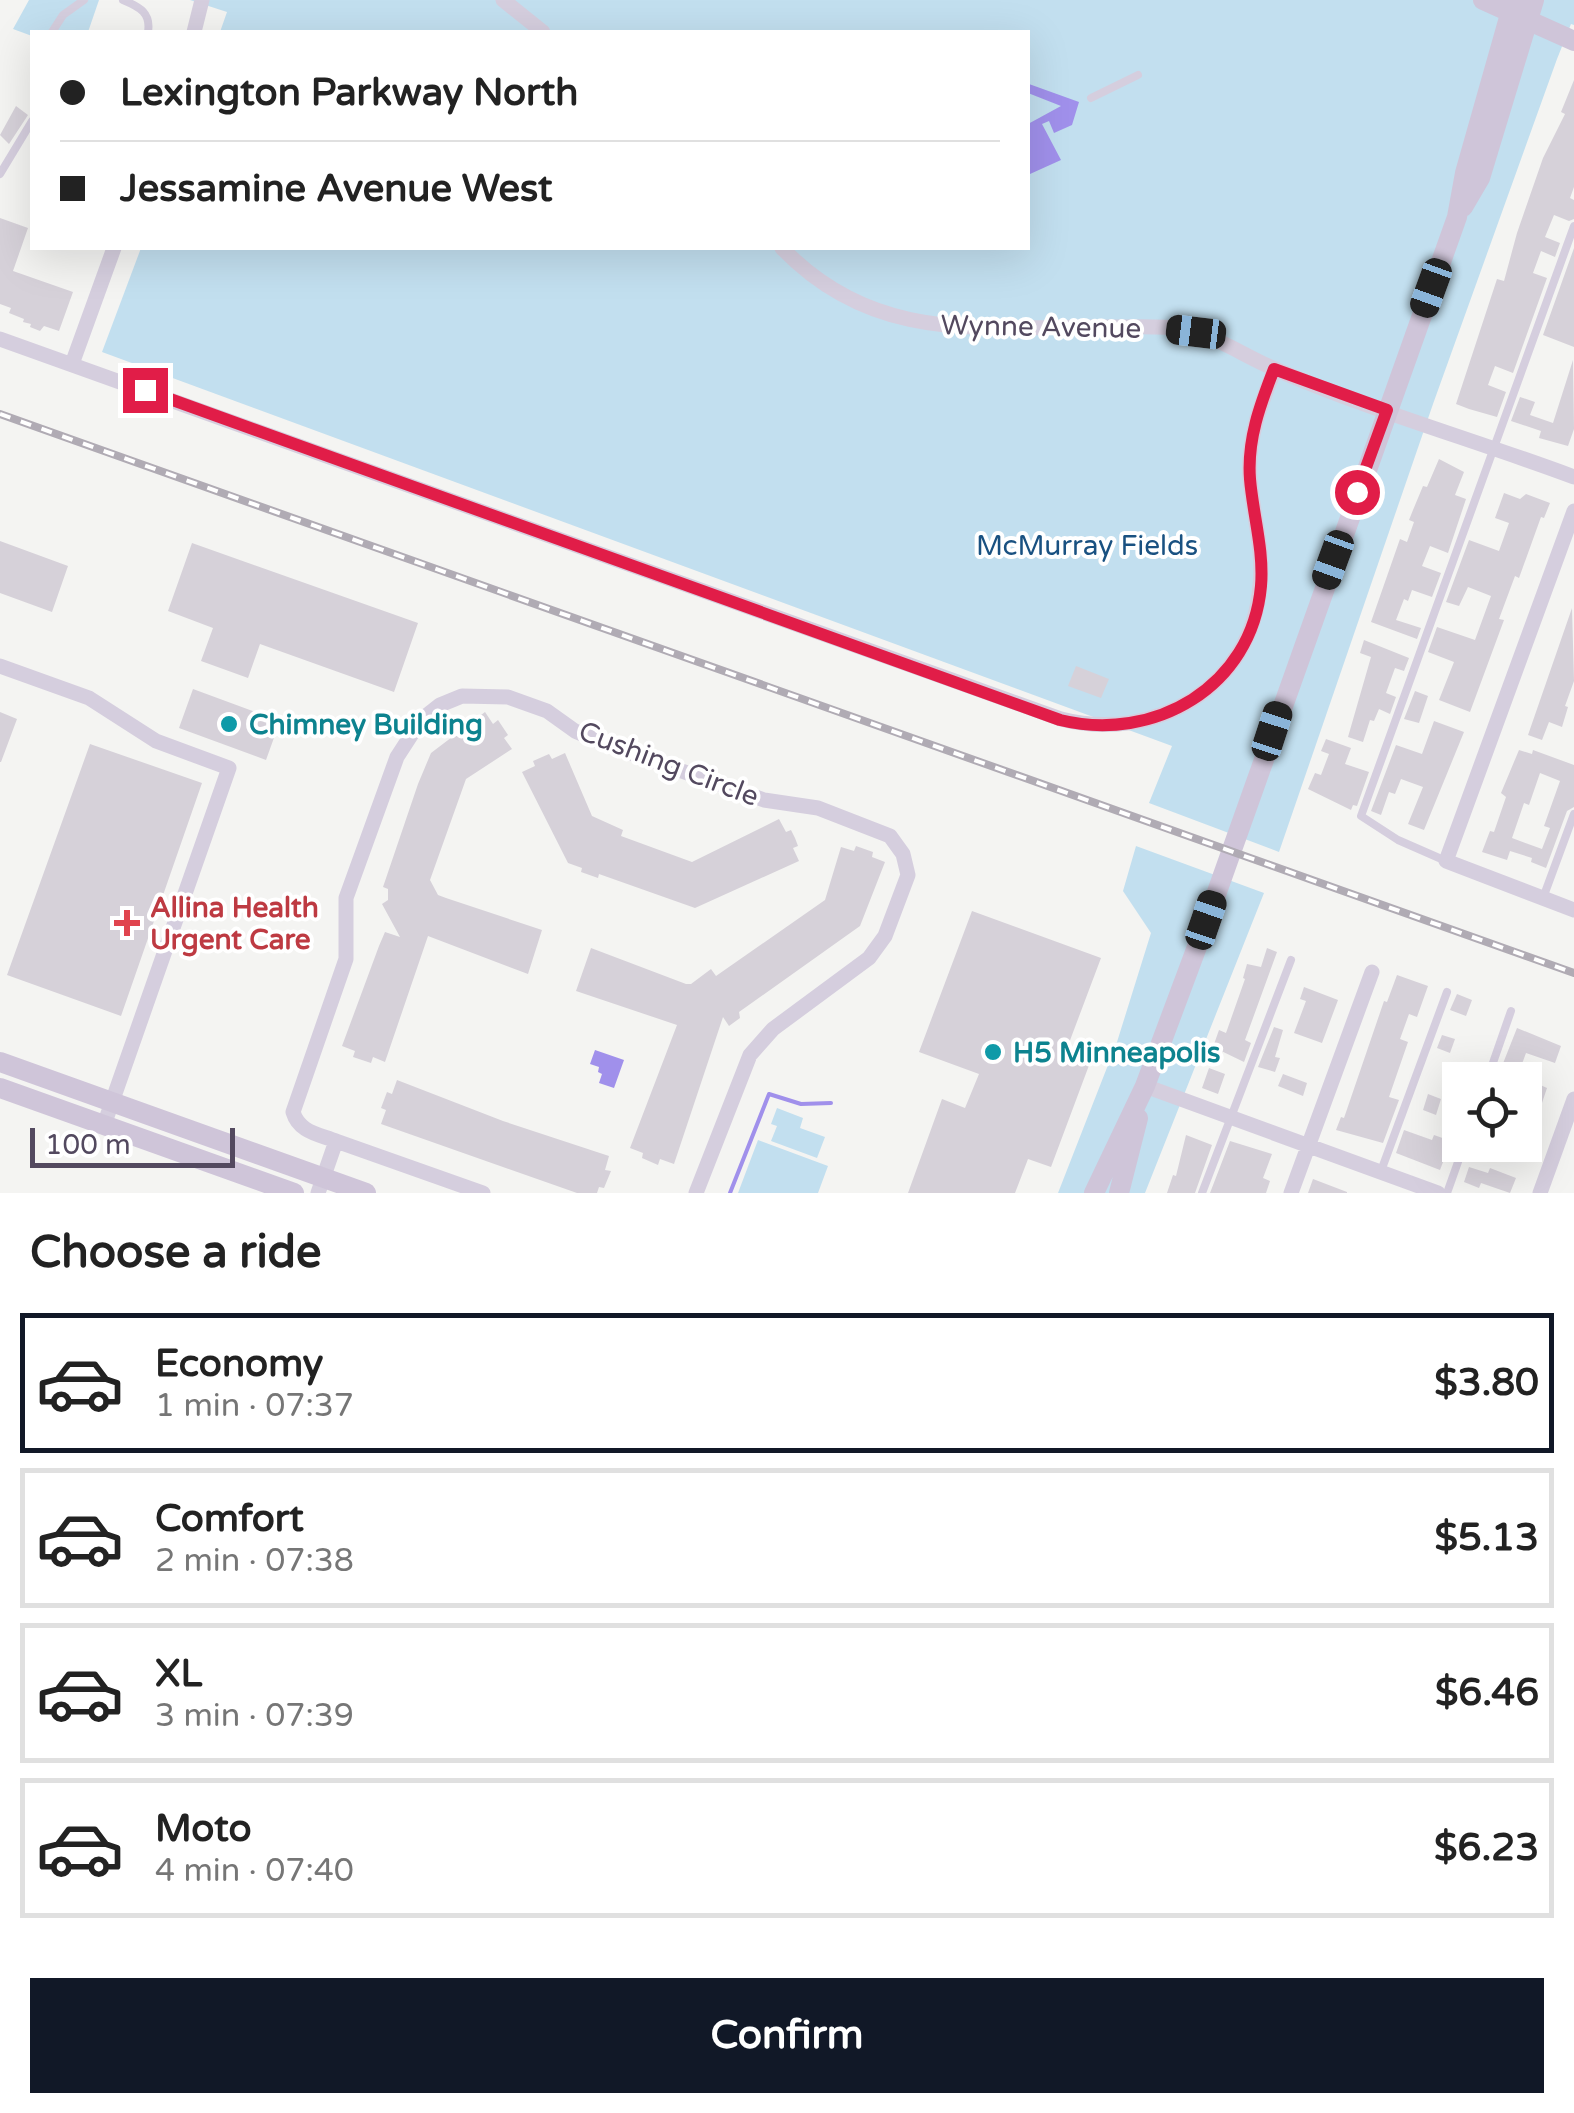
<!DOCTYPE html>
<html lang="en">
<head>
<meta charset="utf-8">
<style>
	:root { --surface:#fff; --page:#f2f2f2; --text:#222; --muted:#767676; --line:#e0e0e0; --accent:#111827 }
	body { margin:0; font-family:"Varela Round",sans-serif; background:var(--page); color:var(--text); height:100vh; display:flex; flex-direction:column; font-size:38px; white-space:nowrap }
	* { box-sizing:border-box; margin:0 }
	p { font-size:32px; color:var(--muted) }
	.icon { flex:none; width:55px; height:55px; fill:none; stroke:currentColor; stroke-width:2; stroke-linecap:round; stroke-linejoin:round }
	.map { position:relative; height:1193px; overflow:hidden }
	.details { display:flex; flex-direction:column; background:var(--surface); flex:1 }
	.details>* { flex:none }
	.guide { position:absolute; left:30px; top:30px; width:1000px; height:220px; border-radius:0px; box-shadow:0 10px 40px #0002; display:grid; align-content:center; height:220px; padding:0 30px; background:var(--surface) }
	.buttons { position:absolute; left:1442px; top:1062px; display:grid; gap:20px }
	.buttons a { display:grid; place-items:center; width:100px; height:100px; border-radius:0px; background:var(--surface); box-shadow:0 10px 40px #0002; font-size:50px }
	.scale { position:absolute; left:30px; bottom:25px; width:205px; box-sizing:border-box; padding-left:10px; border:5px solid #53495f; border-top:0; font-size:28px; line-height:35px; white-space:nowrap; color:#53495f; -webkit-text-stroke:8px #fff; paint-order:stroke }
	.end { position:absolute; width:45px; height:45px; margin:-22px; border:12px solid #e11d48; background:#fff; box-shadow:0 0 0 5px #fff }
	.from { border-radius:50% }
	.car { position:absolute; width:30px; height:60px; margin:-30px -15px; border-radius:12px; box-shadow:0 0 8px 2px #0007; background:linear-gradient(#222 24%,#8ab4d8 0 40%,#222 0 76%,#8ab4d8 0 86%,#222 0) }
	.guide b { display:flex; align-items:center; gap:35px; height:95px; font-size:38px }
	.guide b+b { border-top:2px solid var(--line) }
	.guide i { width:25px; height:25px; background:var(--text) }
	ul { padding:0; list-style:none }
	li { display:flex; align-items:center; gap:30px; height:140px; margin:0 20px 15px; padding:0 10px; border:5px solid var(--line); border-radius:0px }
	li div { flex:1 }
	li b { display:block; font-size:38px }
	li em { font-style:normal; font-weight:800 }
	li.current { border-color:var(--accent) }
	li>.icon { width:90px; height:90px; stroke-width:1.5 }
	h2 { padding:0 30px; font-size:45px; line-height:120px }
	.button { display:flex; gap:20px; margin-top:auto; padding:20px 30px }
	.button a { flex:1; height:115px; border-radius:0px; background:var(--accent); color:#fff; font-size:40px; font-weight:800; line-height:115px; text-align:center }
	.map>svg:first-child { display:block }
	.green { fill:#c2dfef }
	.water { fill:#a090eb }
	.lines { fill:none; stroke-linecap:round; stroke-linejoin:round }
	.stream { stroke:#a090eb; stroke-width:4 }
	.building { fill:#d6d1d9; fill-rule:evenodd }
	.lane { stroke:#d5cede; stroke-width:8 }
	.street { stroke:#d5cede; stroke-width:15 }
	.secondary { stroke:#cfc5d9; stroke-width:20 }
	.rail-casing { stroke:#b0abb4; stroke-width:8 }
	.rail { stroke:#fff; stroke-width:4; stroke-dasharray:11; stroke-linecap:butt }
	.route { stroke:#e11d48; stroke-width:12 }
	.culture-dot { fill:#0f9aa8; stroke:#fff; stroke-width:4 }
	.health-dot { fill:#e0444e; stroke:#fff; stroke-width:4 }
	.labels { text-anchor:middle; stroke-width:8; stroke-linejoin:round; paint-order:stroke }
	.street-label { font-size:28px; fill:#53495f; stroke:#fff }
	.park-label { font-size:28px; fill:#195181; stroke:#fff }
	.culture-label { font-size:28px; font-weight:bold; fill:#0d838f; stroke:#fff; text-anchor:start }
	.health-label { font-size:28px; font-weight:bold; fill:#be3a42; stroke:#fff; text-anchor:start }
</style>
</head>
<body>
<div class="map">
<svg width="1574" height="1193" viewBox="0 0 1574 1193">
	<rect width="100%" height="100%" fill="#f4f4f2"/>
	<path class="green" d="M29,0h70l-11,32h-56v4l-19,-7z
		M190,0h1384v25l-3,-1 -14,35 -124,345 -154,448 -130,-49 23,-57 -1070,-394 39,-104h887v-216h-808l7,-20z
		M1136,846l128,47 -119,300h-87l59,-151 34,-109 -28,-42z
		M777,1108l26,10 -3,10 25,9 -8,21 -46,-17 6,-15 -6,-2z
		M758,1140l70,26 -10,27h-80z"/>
	<path class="water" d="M1029,84l50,18 -7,23 -18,8 -5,-12 -7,3 19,36 -31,14 -2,-6v-44l33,-18 -33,-13z
		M595,1050l29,10 -10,28 -15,-5 3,-9 -4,-2 1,-5 -9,-3z"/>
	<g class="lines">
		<path class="stream" d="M730,1193l39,-99 32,10 30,-1"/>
	</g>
	<path class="building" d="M1574,80v107l-4,11 4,2v19l-5,2 -15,-6 -9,22 15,6 -5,14 -14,-6 -8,22 14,5 -34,95 -18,-7 -7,19 18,7 -9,25 -28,-8 -13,-5 41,-125 7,2 13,-48 26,-75 22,-44 -4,-2z
		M16,106l12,9 -19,29 -9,-9z
		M0,218l28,10 -15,43 60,21 -14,39 -15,-5 -4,5 -10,-4 1,-3 -8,-2 1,-3 -15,-6 2,-5 -11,-4z
		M1574,248v99l-31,-12z
		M1573,360l1,69 -6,17 -29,-8 2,-7 -30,-10 9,-24 15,5 -5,13 23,8z
		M1439,459l25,13 -9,23 11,4 -18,54 -18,-7 -8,20 19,7 -9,24 -20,-7 -4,11 -4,-2 -8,21 25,8 -4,11 -46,-17 29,-83 7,3 7,-20 -5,-2 4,-10 10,-24 4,1z
		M1504,493l16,6 6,-5 24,9 -6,15 -3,-1 -22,61 -4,-2 -16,43 5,1 -34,92 -31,-12 15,-38 -26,-10 9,-25 38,13 16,-44 -23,-9 -9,19 -13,-4 23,-62 30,11 10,-28 -14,-5z
		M0,541l68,25 -16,46 -52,-19z
		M192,543l226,80 -24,69 -134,-48 -12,34 -47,-17 12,-33 -45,-17z
		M1572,608l2,73 -9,25 3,1 -6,20 -13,-5 -7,18 -14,-5z
		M1364,640l45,18 -5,13 -9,-3 -9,25 10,4 -6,17 -11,-5 -5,12 -4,-1 -7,22 -15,-5 23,-80 -11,-4z
		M1076,666l33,13 -8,19 -33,-12z
		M193,689l87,32 -14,39 -87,-32z
		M1415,691l13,5 -9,27 -15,-4z
		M0,712l17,7 -16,43h-1z
		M485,712l8,12 5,-4 10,15 -4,3 8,11 -46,30 -36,101 8,15 8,3 96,32 -14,44 -100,-38 -43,126 -12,-5 -2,6 -18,-6 2,-6 -13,-5 37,-100 6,-14 15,5 -18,-33 6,-4v-11l-5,-2 35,-103 13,-31z
		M1434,721l30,11 -40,98 -16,-6 15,-37 -22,-8 -6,15 -6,-2 -8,23 -10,-4 25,-66 26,9z
		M1326,739l25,9 -6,16 24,8 -12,34 -4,-1 -2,5 -43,-21 7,-16 6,2 8,-21 -8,-3z
		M90,744l112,39 -81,233 -114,-41z
		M1519,750l13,4 1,-4 41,15v42l-7,4 -21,57 -15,-6 1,-4 -22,-7 -3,9 -25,-8 8,-21 4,1 12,-35 -5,-4zM1540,773l20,8 -16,45 6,2 -8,21 -30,-11 12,-35 5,2z
		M565,753l27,63 31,14 -2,6 71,26 87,-43 7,13 5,-2 4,8 3,8 -5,2 6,13 -104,47 -96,-34 -1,4 -17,-6 1,-4 -14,-5 -46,-91 13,-6 -2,-5 16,-7 3,5z
		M856,846l17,6 -1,5 13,5 -25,64 -121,86 1,6 -11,8 -6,-9 -49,147 -14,-5 -2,6 -16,-7 1,-5 -13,-5 47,-123 -101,-34 15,-43 95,36h5l20,-15 5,7 109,-76 16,-53 13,4z
		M972,911l129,47 -35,93 25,9 -40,107 -23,-8 -13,34h-107l34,-94 23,9 14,-34 -60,-22z
		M1267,948l10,4 -32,88 6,3 -7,19 -31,-15 6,-17 7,3 19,-54 -2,-1 4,-14 14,3z
		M1397,975l31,11 -11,31 -8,-3 -9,25 8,3 -19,55 10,3 -16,43 -47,-13 5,-13 3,1 40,-117 3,1z
		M1304,987l34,13 -16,43 -28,-10 12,-32 -6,-2z
		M1457,994l15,6 -6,16 -16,-6z
		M1274,1027l9,3 -8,27 5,1 -5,14 -17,-5z
		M1517,1028l44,18 -6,17 -29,-10 -7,19 -17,-6z
		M1442,1035l13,4 -5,14 -13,-5z
		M1209,1068l16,6 -7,20 -16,-6z
		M1283,1074l24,9 -4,13 -25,-10z
		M1525,1078l22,10 -13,39 -9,-3z
		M397,1080l106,41 106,35 -4,14 6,1 -7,17 -5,-1 -2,6h-20l-196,-69 5,-14 -5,-2 6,-16 5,2z
		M1428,1094l13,5 -5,16 -13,-5z
		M1404,1130l28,10 2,-5 17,6 -11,29 -44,-17z
		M1186,1135l26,10 -17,48h-28l6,-18 3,1z
		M1230,1141l42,13 -9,24 7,3 -4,12h-56z
		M1469,1167l19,6 2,-5 26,10 -6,15 -29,-10 -2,5 -15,-6z
		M1313,1179l34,13v1h-39z"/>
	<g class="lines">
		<path class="lane" d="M123,0c17,7 28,13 25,32
			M52,32l11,-17 21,-15
			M1091,98l47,-23
			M0,174l32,-53
			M1446,861l-48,-21 -37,-24 213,-590
			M1543,898l31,-84
			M1487,1080l24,-69
			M1381,1171l66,-179
			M1202,1193l89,-233
			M1447,1193l17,-48"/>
		<path class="street" d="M503,0l40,32
			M194,32l8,-32
			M782,248c96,100 209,77 334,79 27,0 57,-2 83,6 26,9 50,25 76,36 97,42 200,71 299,108
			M0,339l1061,380c94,24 191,-32 199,-133 4,-36 -7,-71 -10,-107 -3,-39 10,-74 25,-110
			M72,364l42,-116
			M1574,511l-128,350 128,49
			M0,666l89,32 67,43 73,27 -125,357
			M1145,1086l293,107
			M336,1141l147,52
			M318,1193l18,-52c-18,-7 -37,-9 -43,-29l53,-153v-61l51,-141 24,-37 19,-15 22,-9 46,1 39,14 28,20 33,14 156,55 54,8 72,28 13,18 5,21 -23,61 -16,22 -96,71 -23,26 -54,138
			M1291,1193l81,-221
			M1540,1193l34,-94"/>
		<path class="secondary" d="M1483,0l91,41
			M1463,207l17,-29 54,-178
			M0,1062l366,131
			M0,1088l294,105
			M1094,1193l51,-107 62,-166 250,-703 8,-44 49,-173
			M1119,1193l19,-75"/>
		<g class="rail-casing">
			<path id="rail" d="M0,414l1574,559"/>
		</g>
		<use href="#rail" class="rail"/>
	</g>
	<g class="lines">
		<path class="route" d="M145,390l915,330c94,23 192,-33 201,-134 3,-36 -8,-71 -11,-107 -3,-39 10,-74 24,-110l113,41 -30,82"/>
	</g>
	<g class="culture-dot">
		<circle cx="229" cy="724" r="10"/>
		<circle cx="993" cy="1052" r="10"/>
	</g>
	<path class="health-dot" d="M122 908h10v10h10v10h-10v10h-10v-10h-10v-10h10z"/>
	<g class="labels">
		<g class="street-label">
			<text transform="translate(1041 326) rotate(1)" y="10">Wynne Avenue</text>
			<text transform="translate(669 763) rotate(21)" y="10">Cushing Circle</text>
		</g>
		<g class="park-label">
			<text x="1087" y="555">McMurray Fields</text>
		</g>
		<g class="culture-label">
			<text x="249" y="734">Chimney Building</text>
			<text x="1013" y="1062">H5 Minneapolis</text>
		</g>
		<g class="health-label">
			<text x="150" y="917">Allina Health<tspan x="150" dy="32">Urgent Care</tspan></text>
		</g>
	</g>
</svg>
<div class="buttons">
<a><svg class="icon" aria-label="locate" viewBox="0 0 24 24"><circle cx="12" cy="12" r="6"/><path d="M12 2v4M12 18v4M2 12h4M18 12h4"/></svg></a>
</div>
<div class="scale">100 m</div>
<i class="end from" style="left:1357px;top:492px"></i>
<i class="end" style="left:145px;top:390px"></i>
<i class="car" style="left:1431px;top:288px;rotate:200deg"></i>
<i class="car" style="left:1196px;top:332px;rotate:277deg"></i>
<i class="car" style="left:1333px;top:560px;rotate:200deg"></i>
<i class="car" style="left:1272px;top:731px;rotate:18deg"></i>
<i class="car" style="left:1206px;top:920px;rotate:19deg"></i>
<div class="guide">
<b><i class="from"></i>Lexington Parkway North</b>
<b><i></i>Jessamine Avenue West</b>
</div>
</div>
<section class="details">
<h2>Choose a ride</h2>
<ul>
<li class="current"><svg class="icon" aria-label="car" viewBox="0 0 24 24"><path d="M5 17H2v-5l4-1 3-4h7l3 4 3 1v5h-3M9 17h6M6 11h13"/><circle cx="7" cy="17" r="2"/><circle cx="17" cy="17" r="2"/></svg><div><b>Economy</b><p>1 min · 07:37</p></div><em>$3.80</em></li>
<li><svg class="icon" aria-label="car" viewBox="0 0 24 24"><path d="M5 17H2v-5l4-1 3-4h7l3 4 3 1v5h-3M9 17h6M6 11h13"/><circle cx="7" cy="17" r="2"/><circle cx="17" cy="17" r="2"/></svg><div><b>Comfort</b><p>2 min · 07:38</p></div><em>$5.13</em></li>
<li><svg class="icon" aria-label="car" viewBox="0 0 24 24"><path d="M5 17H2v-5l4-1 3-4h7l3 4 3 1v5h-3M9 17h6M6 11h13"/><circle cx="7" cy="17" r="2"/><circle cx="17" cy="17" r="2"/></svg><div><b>XL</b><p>3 min · 07:39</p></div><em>$6.46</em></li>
<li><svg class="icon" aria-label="car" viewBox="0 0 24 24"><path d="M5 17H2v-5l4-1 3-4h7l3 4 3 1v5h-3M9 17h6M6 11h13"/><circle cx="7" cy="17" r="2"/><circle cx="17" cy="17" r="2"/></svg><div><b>Moto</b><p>4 min · 07:40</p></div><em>$6.23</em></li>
</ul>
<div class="button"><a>Confirm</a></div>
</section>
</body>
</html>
